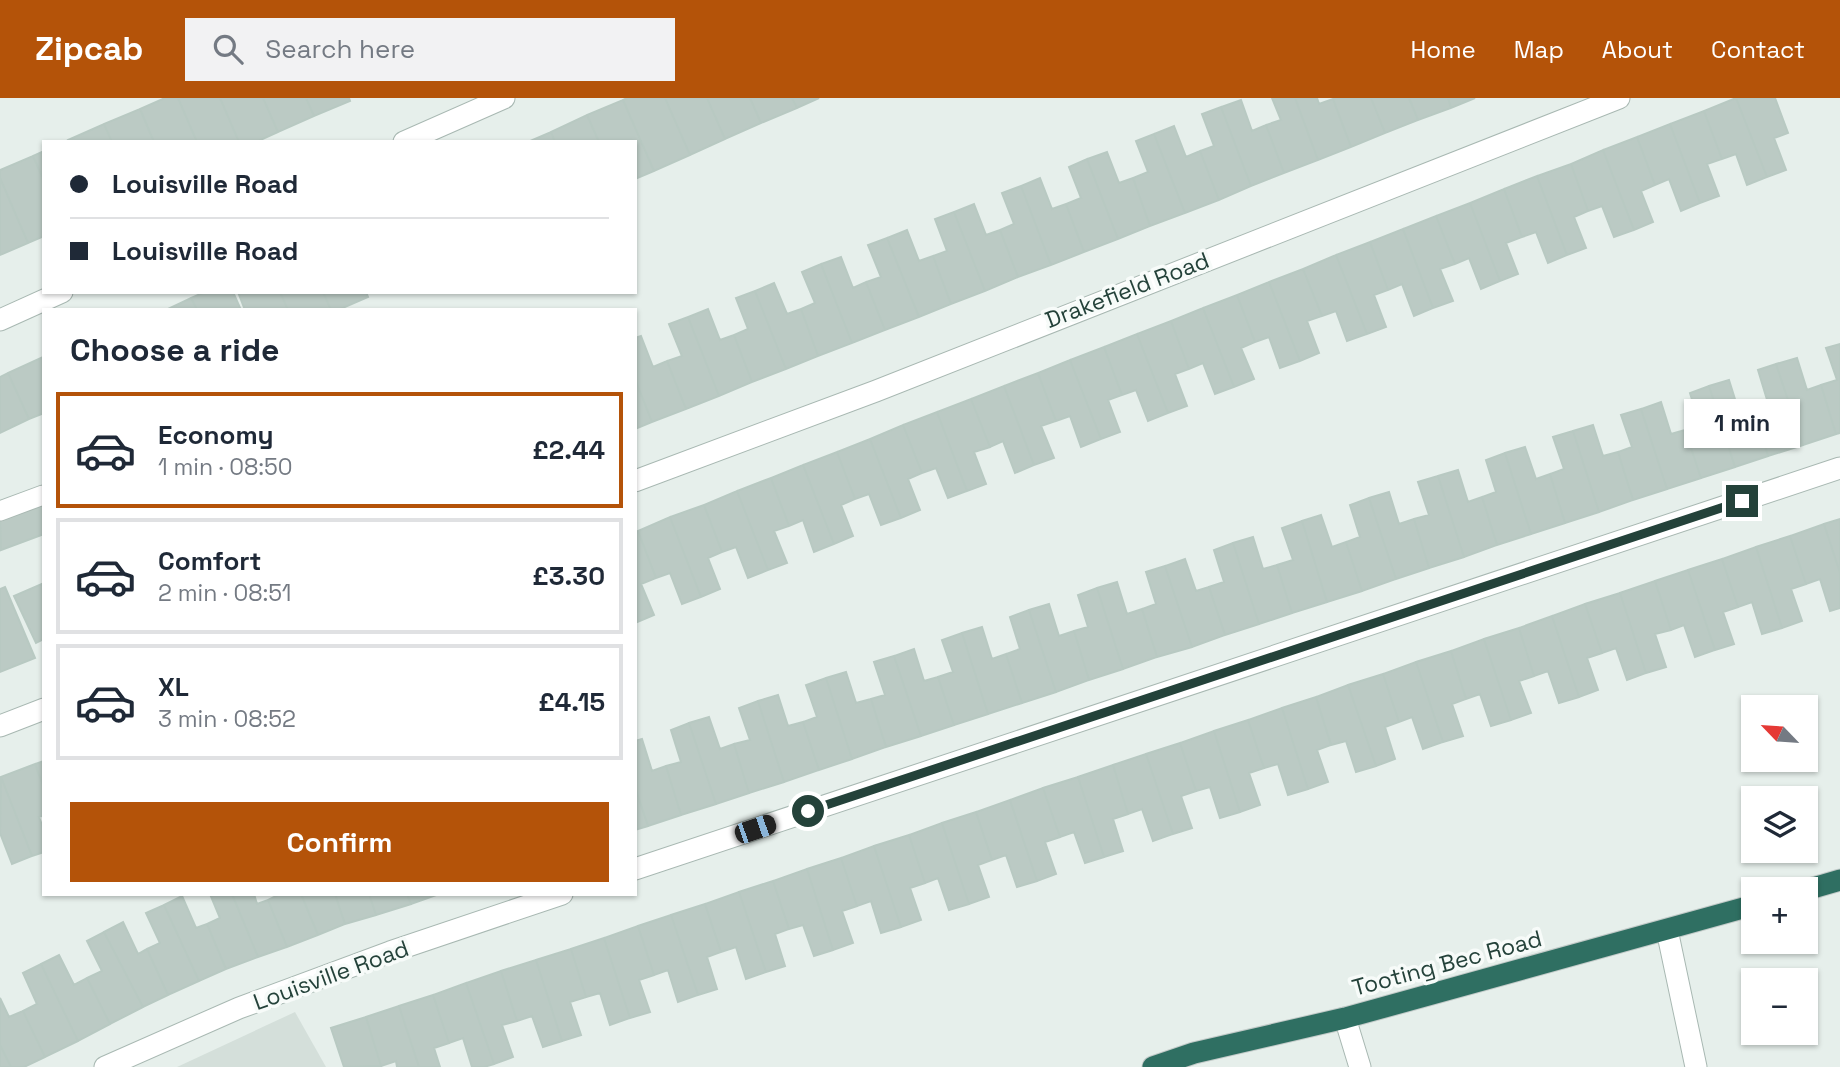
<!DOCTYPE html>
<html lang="en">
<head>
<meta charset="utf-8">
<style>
	:root { --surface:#fff; --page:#f2f2f3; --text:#1f2937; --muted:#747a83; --line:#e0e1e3; --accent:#b45309 }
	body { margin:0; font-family:"Space Grotesk",sans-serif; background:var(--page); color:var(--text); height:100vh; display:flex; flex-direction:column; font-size:26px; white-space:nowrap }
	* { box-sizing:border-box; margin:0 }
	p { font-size:23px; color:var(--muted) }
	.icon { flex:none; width:38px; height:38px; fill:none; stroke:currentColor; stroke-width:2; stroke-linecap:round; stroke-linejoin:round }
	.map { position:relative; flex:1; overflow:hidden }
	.drawer { position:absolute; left:42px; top:210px; width:595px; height:588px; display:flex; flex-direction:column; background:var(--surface); border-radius:0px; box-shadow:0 2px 5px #0004 }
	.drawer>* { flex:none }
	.hud { position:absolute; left:42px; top:42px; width:595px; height:154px; border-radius:0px; box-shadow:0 2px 5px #0004; display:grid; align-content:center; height:154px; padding:0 28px; background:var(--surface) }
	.needle { width:46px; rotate:295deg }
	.controls { position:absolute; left:1741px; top:597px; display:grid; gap:14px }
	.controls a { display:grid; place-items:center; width:77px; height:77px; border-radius:0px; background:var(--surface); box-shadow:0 2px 5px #0004; font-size:35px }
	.end { position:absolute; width:32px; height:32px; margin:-16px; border:9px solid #24423a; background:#fff; box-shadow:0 0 0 4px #fff }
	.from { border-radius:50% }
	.bubble { position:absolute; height:49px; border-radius:0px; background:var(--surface); box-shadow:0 2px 5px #0004; font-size:23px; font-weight:600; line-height:49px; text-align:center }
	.car { position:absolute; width:21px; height:42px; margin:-21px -10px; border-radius:9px; box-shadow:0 0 5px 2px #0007; background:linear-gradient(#222 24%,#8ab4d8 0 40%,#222 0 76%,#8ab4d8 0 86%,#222 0) }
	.hud b { display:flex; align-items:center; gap:24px; height:66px; font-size:26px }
	.hud b+b { border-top:2px solid var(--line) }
	.hud i { width:18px; height:18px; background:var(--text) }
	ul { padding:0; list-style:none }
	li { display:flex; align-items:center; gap:21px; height:116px; margin:0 14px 10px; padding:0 14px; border:4px solid var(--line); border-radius:0px }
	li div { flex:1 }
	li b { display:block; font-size:26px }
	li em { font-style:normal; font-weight:600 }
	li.active { border-color:var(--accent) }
	li>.icon { width:63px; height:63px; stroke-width:1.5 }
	h2 { padding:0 28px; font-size:32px; line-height:84px }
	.action { display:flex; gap:14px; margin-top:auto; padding:14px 28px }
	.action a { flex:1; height:80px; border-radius:0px; background:var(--accent); color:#fff; font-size:28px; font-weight:600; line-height:80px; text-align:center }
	header { display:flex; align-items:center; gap:42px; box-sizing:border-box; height:98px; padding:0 35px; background:var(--accent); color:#fff }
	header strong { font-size:33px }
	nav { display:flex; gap:38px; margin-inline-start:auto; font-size:24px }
	.search { width:490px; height:63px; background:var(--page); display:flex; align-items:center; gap:18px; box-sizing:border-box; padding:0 24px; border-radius:0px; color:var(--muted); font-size:26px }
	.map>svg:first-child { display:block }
	.built { fill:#d4dfda }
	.building { fill:#bbcac4; stroke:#b8c9c2; stroke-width:2 }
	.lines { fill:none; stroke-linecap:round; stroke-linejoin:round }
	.lane-casing { stroke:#a8b8b2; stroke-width:21 }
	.street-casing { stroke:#a8b8b2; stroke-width:23 }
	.highway-casing { stroke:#c2cac8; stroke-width:23 }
	.lane { stroke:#fff; stroke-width:19 }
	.street { stroke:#fff; stroke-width:21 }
	.highway { stroke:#2f6f62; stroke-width:21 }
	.route { stroke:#24423a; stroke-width:9 }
	.labels { text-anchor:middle; stroke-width:7; stroke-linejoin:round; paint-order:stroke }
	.street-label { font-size:23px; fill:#24423a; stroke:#f7fbf9 }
</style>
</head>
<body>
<header>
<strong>Zipcab</strong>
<div class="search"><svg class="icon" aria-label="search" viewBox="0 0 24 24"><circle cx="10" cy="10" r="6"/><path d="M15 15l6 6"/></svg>Search here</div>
<nav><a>Home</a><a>Map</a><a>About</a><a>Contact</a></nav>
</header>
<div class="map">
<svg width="1840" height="969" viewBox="0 0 1840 969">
	<rect width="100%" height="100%" fill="#e6efeb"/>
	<path class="built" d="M295,914l31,55h-149z"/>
	<path class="building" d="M165,0h13l19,44h-43l-14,-33z
		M178,0h42l19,44h-42z
		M220,0h43l15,34 -22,10h-17z
		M263,0h43l8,18 -36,16z
		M306,0h43l1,3 -36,15z
		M627,0h38l25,57 -36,16 -31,-71z
		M665,0h42l18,41 -35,16z
		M707,0h43l11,25 -36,16z
		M750,0h42l5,10 -36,15z
		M792,0h27l-22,10z
		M1272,0h23l23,62 -34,13 -18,-48 15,-5z
		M1295,0h22l2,6 14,-5 18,48 -33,13z
		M1336,0h35l14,35 -34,14 -18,-48z
		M1371,0h38l9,22 -33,13z
		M1409,0h39l3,10 -33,12z
		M1448,0h27l-24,10z
		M1736,0l31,79 -20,8 -11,-31 -14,5 -18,-48z
		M1736,0h39l13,35 -14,5 12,32 -19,7z
		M623,2l31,71 -19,8v-37h-36l-12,-27z
		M1241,2l11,31 14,-6 18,48 -33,13 -30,-79z
		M1221,9l30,79 -32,14 -19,-49 14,-5 -12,-32z
		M140,11l14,33h-42l-8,-18z
		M1704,13l18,48 -15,5 12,32 -19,7 -30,-79z
		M587,17l12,27h-44l-4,-10z
		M104,26l8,18h-43l-1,-2z
		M1670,26l30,79 -19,8 -12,-32 -14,6 -18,-48z
		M1174,28l12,31 14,-6 19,49 -34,13 -31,-79z
		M551,34l4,10h-27z
		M1154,36l31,79 -35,13 -17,-48 15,-6 -12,-31z
		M1637,39l18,48 -14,6 12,31 -19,8 -31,-80z
		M1603,52l31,80 -20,7 -12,-31 -14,5 -17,-47z
		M44,53v30l-11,-25z
		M1107,54l12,31 14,-5 17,48 -32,13 -31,-80z
		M33,58l11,25v55l-16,7 -28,-65v-8z
		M1087,61l31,80 -34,13 -18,-48 15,-6 -12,-31z
		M1571,66l17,47 -14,6 12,31 -19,7 -30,-79z
		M1537,78l30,79 -19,8 -12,-31 -14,5 -18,-48z
		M0,80l28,65 -28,12z
		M1040,80l12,31 14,-5 18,48 -33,13 -30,-79z
		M1021,88l30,79 -33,12 -18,-47 14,-6 -12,-31z
		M1504,91l18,48 -16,6 12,31 -18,7 -30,-78z
		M1470,105l30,78 -19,8 -12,-31 -14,6 -19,-48z
		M974,106l12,31 14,-5 18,47 -33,14 -31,-79z
		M954,114l31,79 -34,13 -18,-48 14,-5 -12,-32z
		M1436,118l19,48 -15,5 13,32 -20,7 -30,-79z
		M1403,131l30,79 -19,8 -12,-32 -14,6 -18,-48z
		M907,132l12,31 14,-5 18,48 -32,13 -32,-79z
		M887,140l32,79 -34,13 -19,-48 15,-5 -13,-32z
		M1370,144l18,48 -14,5 12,32 -19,7 -31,-79z
		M1336,157l31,79 -20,7 -11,-30 -14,5 -19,-47z
		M841,159l12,31 13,-6 19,48 -33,13 -31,-79z
		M821,166l31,79 -34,13 -17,-47 14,-6 -13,-31z
		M1303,171l19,47 -15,5 12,32 -19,8 -31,-79z
		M1269,184l31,79 -20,7 -11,-31 -14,5 -18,-47z
		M774,185l13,31 14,-5 17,47 -32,13 -31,-78z
		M755,193l31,78 -34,13 -18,-47 14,-6 -12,-31z
		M205,194h28l8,18h-44l-6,-12z
		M238,194h42l8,18h-43z
		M280,194h43l8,18h-43z
		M323,194h43l2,5 -30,13h-7z
		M1237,197l18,47 -14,6 13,31 -20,8 -31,-79z
		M191,200l6,12h-31z
		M1203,210l31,79 -19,7 -12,-31 -14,6 -18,-48z
		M708,211l12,31 14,-5 18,47 -33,14 -31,-79z
		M688,219l31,79 -33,13 -19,-48 15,-5 -13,-32z
		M1171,223l18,48 -14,5 12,32 -19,7 -31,-79z
		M1137,236l31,79 -20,8 -12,-31 -14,5 -18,-48z
		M641,238l12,31 14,-6 19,48 -34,13 -17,-43v-41z
		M1840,246v89l-4,1 -15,-49 16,-5 -11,-32z
		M1104,249l18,48 -14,5 12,32 -19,7 -31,-79z
		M43,259l1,56 -15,6 -21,-46z
		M1797,260l10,32 14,-5 15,49 -33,11 -27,-81z
		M1070,262l31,79 -20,8 -11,-31 -14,5 -18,-48z
		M1776,266l27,81 -35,11 -15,-49 15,-4 -10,-33z
		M8,275l21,46 -29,14v-56z
		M1038,275l18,48 -15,5 13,32 -20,7 -30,-79z
		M635,281l17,43 -17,7z
		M1729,282l10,32 14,-5 15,49 -33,11 -26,-81z
		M1004,288l30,79 -19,8 -12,-32 -13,6 -19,-48z
		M1709,288l26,81 -34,11 -16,-48 15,-5 -10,-32z
		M971,301l19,48 -16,5 12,32 -19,7 -30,-79z
		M1661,304l10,32 14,-4 16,48 -34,11 -26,-80z
		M1641,311l26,80 -34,11 -15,-48 14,-5 -11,-32z
		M937,314l30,79 -19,7 -12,-30 -14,5 -19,-48z
		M903,327l19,48 -14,6 12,31 -19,8 -31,-79z
		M1593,327l10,31 15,-4 15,48 -34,12 -26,-81z
		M1573,333l26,81 -34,11 -15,-49 14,-5 -11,-32z
		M870,341l31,79 -20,7 -12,-31 -14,5 -18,-47z
		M1525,349l11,32 14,-5 15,49 -34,11 -26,-81z
		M837,354l18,47 -14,6 12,31 -19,8 -31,-79z
		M1505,355l26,81 -34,11 -15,-48 14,-5 -10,-32z
		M803,367l31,79 -20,8 -11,-32 -14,6 -18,-48z
		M1458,372l10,32 14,-5 15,48 -33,12 -26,-81z
		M1438,378l26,81 -35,11 -15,-49 15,-4 -11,-33z
		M771,380l18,48 -15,5 13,32 -19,7 -31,-79z
		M737,393l31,79 -20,8 -12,-31 -14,5 -18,-47z
		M1389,394l10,32 15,-5 15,49 -33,11 -27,-81z
		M1369,400l27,81 -34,12 -16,-49 14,-5 -10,-32z
		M44,403v33l-43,16 -1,-33z
		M704,407l18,47 -14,6 12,31 -19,8 -31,-80z
		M1321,417l11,32 14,-5 16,49 -35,11 -25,-81z
		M670,419l31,80 -19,7 -12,-31 -14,5 -18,-47z
		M1840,421v54l-16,-49z
		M1302,423l25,81 -35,11 -15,-48 16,-5 -11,-32z
		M1824,426l16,49v35l-10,3 -10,-32 -14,5 -16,-48z
		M638,433l18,47 -15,6 13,31 -19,8v-91z
		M1790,438l16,48 -15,5 11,32 -20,7 -26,-81z
		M1253,439l10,32 14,-4 15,48 -33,11 -26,-81z
		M1233,445l26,81 -34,11 -16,-48 15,-5 -10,-32z
		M1756,449l26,81 -20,6 -10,-32 -14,5 -16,-48z
		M1185,461l11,32 13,-4 16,48 -33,12 -27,-81z
		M1722,461l16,48 -15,5 11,32 -19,6 -27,-80z
		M1165,468l27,81 -35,10 -15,-48 14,-5 -10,-32z
		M1688,472l27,80 -20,7 -11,-32 -13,5 -16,-49z
		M1655,483l16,49 -16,4 11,33 -20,6 -26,-80z
		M1117,484l10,32 15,-5 15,48 -34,12 -26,-81z
		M44,485v56l-8,4 -22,-47z
		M5,489l30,71 -35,14v-83z
		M1097,490l26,81 -34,11 -15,-49 14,-4 -10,-32z
		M1620,495l26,80 -19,7 -11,-32 -14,5 -17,-49z
		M1049,506l10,32 15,-5 15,49 -33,12 -27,-82z
		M1585,506l17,49 -15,5 11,32 -19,7 -27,-81z
		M1029,512l27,82 -34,11 -16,-49 14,-5 -10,-32z
		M1552,518l27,81 -20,6 -11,-32 -14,5 -15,-48z
		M982,529l10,32 14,-5 16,49 -34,11 -26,-81z
		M1519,530l15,48 -15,5 12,32 -20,7 -27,-81z
		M962,535l26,81 -34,11 -16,-48 15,-5 -11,-32z
		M1484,541l27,81 -20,6 -11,-32 -14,5 -15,-48z
		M914,551l10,32 14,-4 16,48 -33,11 -27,-80z
		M1451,553l15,48 -14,5 11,32 -20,6 -27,-80z
		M894,558l27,80 -35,11 -15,-48 14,-4 -11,-33z
		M1416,564l27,80 -20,7 -11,-32 -13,5 -16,-48z
		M846,574l10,31 15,-4 15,48 -34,12 -26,-81z
		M1383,576l16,48 -14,5 10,32 -19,7 -28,-81z
		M826,580l26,81 -33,11 -16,-48 14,-5 -11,-32z
		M1348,587l28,81 -20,6 -10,-31 -15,4 -15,-48z
		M778,597l10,31 15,-4 16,48 -35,12 -26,-81z
		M1316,599l15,48 -14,5 11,32 -20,7 -26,-81z
		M758,603l26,81 -35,11 -15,-49 16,-4 -11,-32z
		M1282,610l26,81 -20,6 -10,-31 -14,4 -16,-48z
		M709,619l11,32 14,-5 15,49 -33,11 -27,-81z
		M1248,622l16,48 -15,5 11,32 -20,7 -26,-81z
		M689,625l27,81 -35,11 -15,-49 15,-4 -10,-32z
		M1214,633l26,81 -20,6 -10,-31 -14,4 -16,-48z
		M642,641l10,32 14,-5 15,49 -33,11 -13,-39v-46z
		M1180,645l16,48 -15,5 11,32 -19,6 -27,-80z
		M1146,656l27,80 -20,7 -11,-32 -14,5 -15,-49z
		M44,663v27l-9,-24z
		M35,666l9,24v27l-5,2 5,13v22l-12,4 -31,-79z
		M1113,667l15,49 -15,5 10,32 -19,6 -26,-80z
		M1,679l31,79 -20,8 -12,-31z
		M1078,679l26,80 -19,6 -11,-31 -14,5 -17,-49z
		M635,689l13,39 -13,4z
		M1043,690l17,49 -15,5 11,32 -19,7 -27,-81z
		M1010,702l27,81 -20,6 -11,-32 -14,5 -16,-48z
		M976,714l16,48 -14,5 11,32 -20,7 -27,-81z
		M942,725l27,81 -20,6 -11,-32 -13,5 -16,-48z
		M909,737l16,48 -15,5 11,32 -20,7 -27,-81z
		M874,748l27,81 -20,6 -10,-32 -14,5 -16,-48z
		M841,760l16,48 -15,5 11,32 -20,7 -26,-81z
		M807,771l26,81 -19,6 -11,-31 -14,4 -16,-48z
		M773,783l16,48 -14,5 10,32 -19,6 -27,-80z
		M739,794l27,80 -20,7 -10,-32 -15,5 -16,-48z
		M210,796h22l26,63 -32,12 -19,-45 13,-6z
		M232,796h22l3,10 11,-4 19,47 -29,10z
		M280,796h21l17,41 -31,12 -19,-47z
		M301,796h34l10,30 -27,11z
		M335,796h34l7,21 -31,9z
		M369,796h38l4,10 -35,11z
		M407,796h32l-28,10z
		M182,798l14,32 11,-4 19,45 -27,12 -35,-76z
		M705,806l16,48 -14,5 10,32 -19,6 -27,-80z
		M164,807l35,76 -31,14 -21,-46 13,-6 -14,-30z
		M671,817l27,80 -20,7 -10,-32 -14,5 -16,-49z
		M123,824l15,32 9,-5 21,46 -25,12 -39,-75z
		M638,828l16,49 -15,5 11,32 -20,6 -26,-80z
		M104,834l39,75 -33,17 -23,-46 15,-7 -15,-30z
		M604,840l26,80 -20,7 -10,-32 -14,4 -15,-48z
		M571,851l15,48 -16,5 11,33 -19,6 -26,-81z
		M59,857l15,30 13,-7 23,46 -32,17 -37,-77z
		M536,862l26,81 -19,6 -11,-31 -15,5 -16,-50z
		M41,866l37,77 -33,16 -22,-46 14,-7 -14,-31z
		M501,873l16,50 -15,4 11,32 -19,7 -28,-81z
		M466,885l28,81 -10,3h-12l-9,-29 -14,5 -16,-48z
		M433,897l16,48 -15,5 6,19h-21l-20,-61z
		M0,900l9,19 14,-6 22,46 -21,10h-13l-11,-22z
		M399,908l20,61h-22l-1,-6 -15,5 -15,-49z
		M366,919l15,49 -37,1 -13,-39z
		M0,947l11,22h-11z"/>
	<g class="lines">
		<g class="lane-casing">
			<path id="lane" d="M0,413l43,-16"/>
		</g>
		<g class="street-casing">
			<path id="street" d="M404,44l100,-44
				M0,222l62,-28
				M635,383l241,-90 743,-293
				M0,628l44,-17
				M635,771l1205,-401
				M1667,832l29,137
				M1345,920l15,49
				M105,969l134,-59 151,-56 172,-58"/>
		</g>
		<g class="highway-casing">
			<path id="highway" d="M1806,792l34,-10
				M1153,969l41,-14 151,-35 409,-113"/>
		</g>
		<use href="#lane" class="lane"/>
		<use href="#street" class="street"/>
		<use href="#highway" class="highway"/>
	</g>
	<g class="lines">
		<path class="route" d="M808,713l934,-310"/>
	</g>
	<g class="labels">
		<g class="street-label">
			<text transform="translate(1127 192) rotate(-21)" y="8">Drakefield Road</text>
			<text transform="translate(1447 865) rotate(-15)" y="8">Tooting Bec Road</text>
			<text transform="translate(331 877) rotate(-20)" y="8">Louisville Road</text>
		</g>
	</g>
</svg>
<div class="controls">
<a><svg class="needle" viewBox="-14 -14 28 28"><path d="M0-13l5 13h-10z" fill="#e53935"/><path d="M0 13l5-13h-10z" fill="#747a83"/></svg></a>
<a><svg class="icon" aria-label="layers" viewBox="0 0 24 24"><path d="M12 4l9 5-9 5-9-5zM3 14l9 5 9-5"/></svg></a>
<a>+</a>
<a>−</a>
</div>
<i class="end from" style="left:808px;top:713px"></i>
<i class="end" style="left:1742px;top:403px"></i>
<div class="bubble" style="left:1684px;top:301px;width:116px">1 min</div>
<i class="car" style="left:755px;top:731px;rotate:71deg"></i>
<div class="hud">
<b><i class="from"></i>Louisville Road</b>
<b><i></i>Louisville Road</b>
</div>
<section class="drawer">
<h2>Choose a ride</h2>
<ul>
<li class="active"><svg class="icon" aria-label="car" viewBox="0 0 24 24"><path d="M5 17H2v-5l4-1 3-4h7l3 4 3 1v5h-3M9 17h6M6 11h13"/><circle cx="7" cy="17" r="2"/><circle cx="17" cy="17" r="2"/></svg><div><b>Economy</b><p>1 min · 08:50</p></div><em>£2.44</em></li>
<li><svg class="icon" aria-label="car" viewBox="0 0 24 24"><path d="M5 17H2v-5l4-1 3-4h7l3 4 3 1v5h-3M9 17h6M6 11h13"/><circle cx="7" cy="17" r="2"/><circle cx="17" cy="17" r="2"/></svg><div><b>Comfort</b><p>2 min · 08:51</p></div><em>£3.30</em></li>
<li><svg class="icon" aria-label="car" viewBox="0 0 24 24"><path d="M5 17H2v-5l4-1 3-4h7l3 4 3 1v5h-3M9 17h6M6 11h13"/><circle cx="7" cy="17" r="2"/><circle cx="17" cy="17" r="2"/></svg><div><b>XL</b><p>3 min · 08:52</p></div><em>£4.15</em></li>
</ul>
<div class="action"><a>Confirm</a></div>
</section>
</div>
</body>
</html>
